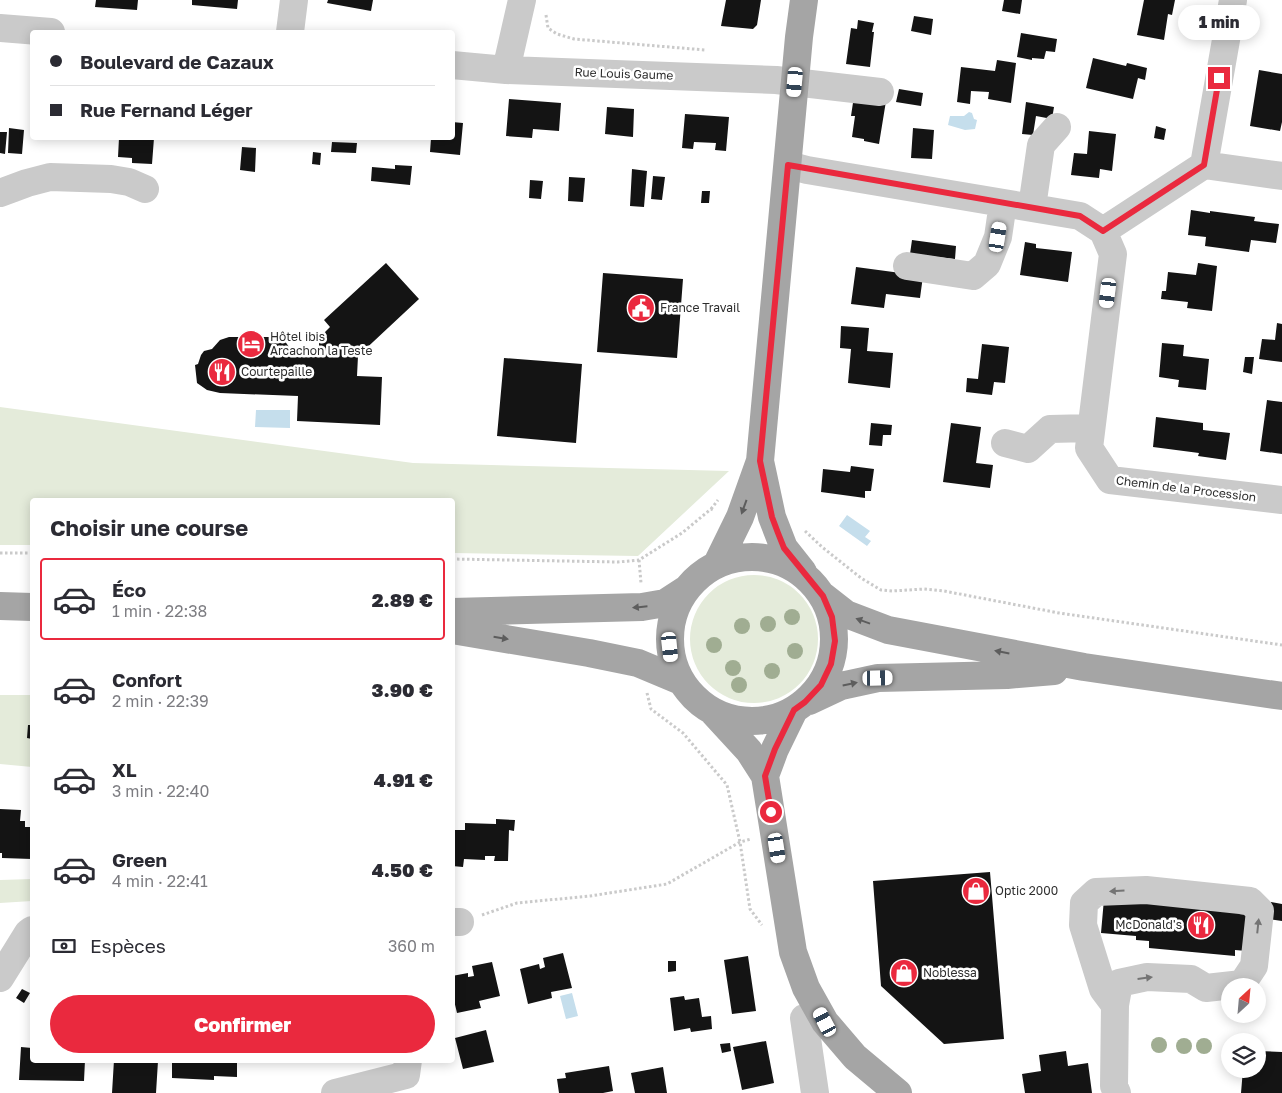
<!DOCTYPE html>
<html lang="fr">
<head>
<meta charset="utf-8">
<style>
	:root { --surface:#fff; --page:#f2f2f3; --text:#2b2b33; --muted:#7c7c81; --line:#e1e1e2; --accent:#ea293e }
	body { margin:0; font-family:"Golos Text",sans-serif; background:var(--page); color:var(--text); height:100vh; display:flex; flex-direction:column; font-size:19px; white-space:nowrap }
	* { box-sizing:border-box; margin:0 }
	p { font-size:16px; color:var(--muted) }
	.icon { flex:none; width:28px; height:28px; fill:none; stroke:currentColor; stroke-width:2; stroke-linecap:round; stroke-linejoin:round }
	.map { position:relative; flex:1; overflow:hidden }
	.drawer { position:absolute; left:30px; top:498px; width:425px; height:565px; display:flex; flex-direction:column; background:var(--surface); border-radius:5px; box-shadow:0 2px 12px #0003 }
	.drawer>* { flex:none }
	.top-card { position:absolute; left:30px; top:30px; width:425px; height:110px; border-radius:5px; box-shadow:0 2px 12px #0003; display:grid; align-content:center; height:110px; padding:0 20px; background:var(--surface) }
	.needle { width:32px; rotate:26deg }
	.tools { position:absolute; left:1221px; top:978px; display:grid; gap:10px }
	.tools a { display:grid; place-items:center; width:45px; height:45px; border-radius:50%; background:var(--surface); box-shadow:0 2px 12px #0003; font-size:25px }
	.end { position:absolute; width:22px; height:22px; margin:-11px; border:6px solid #ea293e; background:#fff; box-shadow:0 0 0 2px #fff }
	.from { border-radius:50% }
	.bubble { position:absolute; height:35px; border-radius:18px; background:var(--surface); box-shadow:0 2px 12px #0003; font-size:16px; font-weight:800; line-height:35px; text-align:center }
	.car { position:absolute; width:15px; height:30px; margin:-15px -8px; border-radius:6px; box-shadow:0 0 4px 1px #0007; background:linear-gradient(#fff 24%,#345 0 40%,#fff 0 76%,#345 0 86%,#fff 0) }
	.top-card b { display:flex; align-items:center; gap:18px; height:48px; font-size:19px }
	.top-card b+b { border-top:1px solid var(--line) }
	.top-card i { width:12px; height:12px; background:var(--text) }
	ul { padding:0; list-style:none }
	li { display:flex; align-items:center; gap:15px; height:82px; margin:0 10px 8px; padding:0 10px; border:2px solid transparent; border-radius:5px }
	li div { flex:1 }
	li b { display:block; font-size:19px }
	li em { font-style:normal; font-weight:800 }
	li.selected { border-color:var(--accent) }
	li>.icon { width:45px; height:45px; stroke-width:1.5 }
	h2 { padding:0 20px; font-size:22px; line-height:60px }
	.pay { display:flex; align-items:center; gap:12px; height:55px; padding:0 20px; font-size:19px }
	.pay p { margin-inline-start:auto }
	.cta { display:flex; gap:10px; margin-top:auto; padding:10px 20px }
	.cta a { flex:1; height:58px; border-radius:30px; background:var(--accent); color:#fff; font-size:20px; font-weight:800; line-height:58px; text-align:center }
	.map>svg:first-child { display:block }
	.green { fill:#e4ebda }
	.water { fill:#c5deec }
	.building { fill:#141414 }
	.lines { fill:none; stroke-linecap:round; stroke-linejoin:round }
	.path { stroke:#cacaca; stroke-width:3; stroke-dasharray:2.5 2.5; stroke-linecap:butt }
	.minor { stroke:#cacaca; stroke-width:28 }
	.major { stroke:#a5a5a5; stroke-width:28 }
	.tree { fill:#a0ad92 }
	.oneway { fill:#5d5d5d }
	.oneway2 { fill:#747474 }
	.route { stroke:#ea293e; stroke-width:6 }
	.labels { text-anchor:middle; stroke-width:5; stroke-linejoin:round; paint-order:stroke }
	.street-label { font-size:12px; fill:#2d2d2d; stroke:#fff }
	.poi-label { font-size:12px; fill:#2d2d2d; stroke:#fff; text-anchor:start }
</style>
</head>
<body>
<div class="map">
<svg width="1282" height="1093" viewBox="0 0 1282 1093">
	<rect width="100%" height="100%" fill="#fff"/>
	<path class="green" d="M0,407l413,56 316,8 -91,85 -185,-3 -1,-53h-420v45h-32z
		M690 639a64 64 0 1 1 128 0a64 64 0 1 1-128 0Z
		M0,695h32v72l-32,-3z
		M32,879v22l-32,2v-23z"/>
	<path class="water" d="M969,112l3,1 2,6 3,1 -2,9 -10,1 -17,-5 2,-9h14z
		M256,410h34v18l-35,-1z
		M847,515l23,16 -5,6 6,4 -4,5 -28,-20z
		M572,993l6,23 -12,3 -6,-23z"/>
	<path class="building" d="M96,0h42l-1,10 -42,-3z
		M192,0h46l-1,9 -45,-4z
		M328,0h45l-2,11 -44,-8z
		M726,0h35l-4,25 -4,4 -32,-3z
		M1004,0h18l-2,14 -18,-3z
		M1144,0h31l-3,15 -4,-1 -4,26 -27,-5z
		M914,16l19,3 -2,16 -20,-4z
		M858,20l16,3 -2,9h2l-4,35 -24,-3 5,-36 6,1z
		M1021,33l36,6 -2,13 -9,-1 -2,8 -12,-1v2l-15,-3z
		M1093,58l33,8 1,-3 20,5 -2,12 -7,-2 -5,21 -47,-11z
		M997,60l19,3 -5,40 -23,-4 1,-7 -18,-1 -1,13 -13,-2 4,-35 34,4z
		M1259,70l23,4v48l-2,9 -30,-5z
		M899,89l24,4 -2,13 -25,-4z
		M854,96l32,5 -7,43 -15,-3v-2l-12,-2 3,-21h-4z
		M509,99l52,4 -2,28 -26,-2 -1,9 -26,-2z
		M1026,102l28,5 -2,12 -16,-3 -3,19 -11,-1z
		M607,107l27,2 -1,28 -28,-3z
		M685,114l44,3 -3,34 -11,-1 1,-7 -22,-1 -1,7 -11,-1z
		M452,122l11,1 -3,32 -30,-3 1,-14h21z
		M1156,126l10,3 -2,11 -10,-2z
		M9,128l15,2 -2,24 -14,-1z
		M913,128l21,2 -2,29 -21,-1z
		M1089,131l27,3 -4,37 -12,-2 -1,9 -28,-3 3,-22 13,1z
		M0,132h7l-2,22 -5,-1z
		M119,138h35l-2,26 -20,-1v-5l-14,-1z
		M332,142l25,1 -1,10 -25,-1z
		M242,147l14,1 -1,24 -15,-2z
		M313,152l8,1 -1,12 -8,-1z
		M395,165l17,1 -2,19 -39,-4 1,-14 23,2z
		M632,169l15,2 -3,36 -14,-1z
		M653,176l12,1 -3,23 -11,-1z
		M569,177l16,1 -2,24 -15,-1z
		M530,180l13,1 -2,18 -12,-1z
		M702,191h8l-1,12h-8z
		M1191,210l19,3v-2l45,6 -1,4 25,3 -3,19 -25,-3 -2,12 -44,-6 1,-9 -18,-2z
		M912,240l44,6 -1,13 -45,-5z
		M1025,242l11,2v4l36,4 -4,30 -48,-7z
		M386,263l33,36 -61,57 -1,20 25,1 -2,48 -83,-4 1,-25 -78,-3 -13,-3 -10,-7 -2,-18 3,-1 3,-9 3,-4 8,-2 8,-9 9,-3h53l7,10 30,2v-11l11,-11 -6,-7z
		M1198,263l19,3 -5,45 -25,-3 1,-6 -27,-3 1,-8h4l2,-19 28,3z
		M856,267l67,9 -3,22 -34,-4 -2,14 -33,-4z
		M603,273l80,6 -6,79 -80,-6z
		M1277,323l5,1v38l-23,-3 3,-20 13,1z
		M841,326l28,2 -2,23 26,2 -3,35 -42,-5 3,-34 -11,-1z
		M1162,343l22,2 -1,11 26,3 -3,31 -28,-3 1,-7 -20,-3z
		M982,344l27,3 -4,36 -11,-1 -2,13 -26,-3 1,-14 11,1z
		M1245,357h9l-2,17 -9,-2z
		M504,358l78,6 -6,79 -79,-7z
		M1267,400l15,2v52l-22,-3z
		M1156,417l47,6v7l27,3 -4,27 -28,-4 1,-3 -46,-6z
		M871,423l21,2 -1,10h-8l-1,11 -13,-1z
		M951,423l30,4 -5,36 17,2 -3,23 -47,-6z
		M851,466l23,3 -3,22h-6v7l-44,-6 2,-23 27,3z
		M28,725h4v14l-5,-1z
		M0,809l21,1 -1,11h5v6h7v32l-30,-1v-5h-2z
		M496,819l19,1 -1,11 -5,-1 -1,31h-14l1,-5h-10v4l-21,-1 -1,8 -11,-1v-36h13v-7l31,1z
		M990,872l14,167 -60,5 -63,-58 -8,-105z
		M1104,899l136,5 -1,10 9,1 -1,36 -12,-1v6l-86,-8v-7l-13,-1v-4l-35,-3z
		M1271,902l11,2v17l-13,-2z
		M563,953l9,35 -21,4 1,6 -24,6 -8,-35 19,-5 1,5 5,-2 -2,-9z
		M748,956l8,55 -24,3 -8,-54z
		M668,961h8v10l-8,1z
		M492,962l8,34 -21,5 2,7 -24,5 -5,-21v-16l16,-3v4l6,-1 -2,-10z
		M22,989l8,4 -6,10 -8,-5z
		M684,996l1,4 14,-2 3,19 9,-1 1,13 -21,3 -1,-4 -16,3 -4,-33z
		M486,1030l8,32 -31,7 -8,-31z
		M766,1041l8,42 -32,7 -9,-43z
		M730,1043l1,8 -9,2 -2,-9z
		M21,1047l11,1v12h53l-1,21 -65,-1z
		M1066,1051l2,15 20,-3 4,30h-67l-3,-19 19,-3 -2,-16z
		M1258,1051l24,1v41h-41l2,-24h15z
		M114,1060l44,1 -2,32h-44z
		M172,1060h65v17l-23,-1v4l-42,-2z
		M278,1060h39v3l-39,-2z
		M609,1066l4,25 -10,2h-44l-2,-14 9,-1 -1,-5z
		M663,1067l4,26h-32l-4,-20z"/>
	<g class="lines">
		<path class="path" d="M546,15l2,13 9,6 17,5 131,11
			M711,509l7,-9
			M805,531l17,16 39,31 20,12 11,1 32,-2 20,2 115,22 223,32
			M0,553h32
			M452,559l166,3 21,-2 43,-27 29,-24 4,2
			M639,560l2,23
			M647,693l4,16 32,24 44,52 13,57 10,67 12,16
			M482,915l35,-12 73,-7 77,-12 73,-42 11,-3"/>
		<path class="minor" d="M0,28l51,4
			M290,32l4,-32
			M452,65l54,5 270,10 104,12
			M506,70l16,-70
			M788,165l19,5 273,46 23,15 101,-66 29,-165
			M1204,165l78,11
			M0,193l27,-10 23,-6 61,2 18,3 16,7
			M1032,207l9,-62 16,-18
			M1103,231l10,23 -24,194 21,32 172,20
			M907,266l66,10 14,-12 11,-27 5,-34
			M1005,443l23,6 22,-20 41,-1
			M452,922h8
			M0,978l28,-45 4,-3
			M1115,1005l-12,-16 -20,-64 1,-22 12,-11 50,-2 104,11 10,10 -6,55 -12,18 -36,4 -15,-9 -44,-2 -28,6 -4,22 -1,81 3,7
			M804,1018l11,75
			M335,1093l71,-18 2,-15"/>
		<path class="major" d="M760,461l12,56 12,31 19,24
			M670 639a82 82 0 1 1 164 0a82 82 0 1 1-164 0Z
			M717,564l23,-47 20,-56 39,-424 5,-37
			M823,596l23,18 42,16 196,37 198,29
			M0,606l32,1
			M452,612l190,-5 23,-4 20,-13
			M452,630l137,23 49,10 43,18
			M809,701l32,-15 37,-8 129,-3 47,-4
			M714,713l35,38 16,25 28,176 13,36 19,34 30,35 43,36
			M765,776l10,-27 19,-39"/>
	</g>
	<g class="tree">
		<circle cx="792" cy="617" r="8"/>
		<circle cx="768" cy="624" r="8"/>
		<circle cx="742" cy="626" r="8"/>
		<circle cx="714" cy="645" r="8"/>
		<circle cx="795" cy="651" r="8"/>
		<circle cx="733" cy="668" r="8"/>
		<circle cx="772" cy="671" r="8"/>
		<circle cx="739" cy="685" r="8"/>
		<circle cx="1159" cy="1045" r="8"/>
		<circle cx="1184" cy="1046" r="8"/>
		<circle cx="1204" cy="1046" r="8"/>
	</g>
	<defs><path id="oneway-solid" d="M-6-.8H1V-3.2L6.5 0L1 3.2V.8H-6Z" transform="scale(1.25)"/></defs>
	<g class="oneway">
		<use href="#oneway-solid" transform="translate(744 507) rotate(110)"/>
		<use href="#oneway-solid" transform="translate(640 607) rotate(174)"/>
		<use href="#oneway-solid" transform="translate(863 621) rotate(-160)"/>
		<use href="#oneway-solid" transform="translate(501 638) rotate(9)"/>
		<use href="#oneway-solid" transform="translate(1002 652) rotate(-169)"/>
		<use href="#oneway-solid" transform="translate(850 684) rotate(-12)"/>
	</g>
	<g class="oneway2">
		<use href="#oneway-solid" transform="translate(1117 891) rotate(177)"/>
		<use href="#oneway-solid" transform="translate(1258 926) rotate(-84)"/>
		<use href="#oneway-solid" transform="translate(1145 978) rotate(-7)"/>
	</g>
	<g class="lines">
		<path class="route" d="M771,812l-6,-36 10,-27 19,-39 11,-8 16,-17 10,-21 4,-23 -3,-24 -9,-21 -39,-48 -6,-15 -6,-16 -12,-56 28,-296 292,51 23,15 101,-66 15,-87"/>
	</g>
	<defs>
		<g id="civic-disc" transform="scale(1.4375)"><circle r="9.5" fill="#ea293e" stroke="#fff"/><path d="M-.6-6.5H3V-4.5H.6V-3L4-1V1h2V6H-6V1h2V-1L-.6-3ZM-1.2 2.5V6h2.4V2.5Z" fill="#fff"/></g>
		<g id="hotel-disc" transform="scale(1.4375)"><circle r="9.5" fill="#ea293e" stroke="#fff"/><path d="M-6-4.5h1.5V1H6V5H4.5V3h-9V5H-6ZM-4 0a1.8 1.8 0 1 1 3.6 0ZM.5 0V-2.5h3Q6-2.5 6 0Z" fill="#fff"/></g>
		<g id="restaurant-disc" transform="scale(1.4375)"><circle r="9.5" fill="#ea293e" stroke="#fff"/><path d="M-5-6h1v4h1v-4h1v4h1v-4h1v5L-1.5 .5V6h-2V.5L-5-1ZM5-6V6H3V1.5H1.5Q1.5-4 5-6Z" fill="#fff"/></g>
		<g id="shop-disc" transform="scale(1.4375)"><circle r="9.5" fill="#ea293e" stroke="#fff"/><path d="M-5-2.5h2.3a2.7 3.5 0 0 1 5.4 0H5L5.5 6h-11ZM-1.5-2.5h3a1.5 2.3 0 0 0-3 0Z" fill="#fff"/></g>
	</defs>
	<g fill-rule="evenodd">
		<use href="#civic-disc" x="641" y="308"/>
		<use href="#hotel-disc" x="251" y="344"/>
		<use href="#restaurant-disc" x="222" y="372"/>
		<use href="#shop-disc" x="976" y="891"/>
		<use href="#restaurant-disc" x="1201" y="925"/>
		<use href="#shop-disc" x="904" y="973"/>
	</g>
	<g class="labels">
		<g class="street-label">
			<text transform="translate(624 74) rotate(2)" y="4">Rue Louis Gaume</text>
			<text transform="translate(1186 489) rotate(7)" y="4">Chemin de la Procession</text>
		</g>
		<g class="poi-label">
			<text x="660" y="312">France Travail</text>
			<text x="270" y="341">Hôtel ibis<tspan x="270" dy="14">Arcachon la Teste</tspan></text>
			<text x="241" y="376">Courtepaille</text>
			<text x="995" y="895">Optic 2000</text>
			<text x="1182" y="929" text-anchor="end">McDonald's</text>
			<text x="923" y="977">Noblessa</text>
		</g>
	</g>
</svg>
<div class="tools">
<a><svg class="needle" viewBox="-14 -14 28 28"><path d="M0-13l5 13h-10z" fill="#e53935"/><path d="M0 13l5-13h-10z" fill="#7c7c81"/></svg></a>
<a><svg class="icon" aria-label="layers" viewBox="0 0 24 24"><path d="M12 4l9 5-9 5-9-5zM3 14l9 5 9-5"/></svg></a>
</div>
<i class="end from" style="left:771px;top:812px"></i>
<i class="end" style="left:1219px;top:78px"></i>
<div class="bubble" style="left:1178px;top:5px;width:82px">1 min</div>
<i class="car" style="left:795px;top:82px;rotate:185deg"></i>
<i class="car" style="left:998px;top:237px;rotate:9deg"></i>
<i class="car" style="left:1108px;top:293px;rotate:187deg"></i>
<i class="car" style="left:670px;top:647px;rotate:174deg"></i>
<i class="car" style="left:878px;top:678px;rotate:89deg"></i>
<i class="car" style="left:777px;top:848px;rotate:171deg"></i>
<i class="car" style="left:825px;top:1022px;rotate:332deg"></i>
<div class="top-card">
<b><i class="from"></i>Boulevard de Cazaux</b>
<b><i></i>Rue Fernand Léger</b>
</div>
<section class="drawer">
<h2>Choisir une course</h2>
<ul>
<li class="selected"><svg class="icon" aria-label="car" viewBox="0 0 24 24"><path d="M5 17H2v-5l4-1 3-4h7l3 4 3 1v5h-3M9 17h6M6 11h13"/><circle cx="7" cy="17" r="2"/><circle cx="17" cy="17" r="2"/></svg><div><b>Éco</b><p>1 min · 22:38</p></div><em>2.89 €</em></li>
<li><svg class="icon" aria-label="car" viewBox="0 0 24 24"><path d="M5 17H2v-5l4-1 3-4h7l3 4 3 1v5h-3M9 17h6M6 11h13"/><circle cx="7" cy="17" r="2"/><circle cx="17" cy="17" r="2"/></svg><div><b>Confort</b><p>2 min · 22:39</p></div><em>3.90 €</em></li>
<li><svg class="icon" aria-label="car" viewBox="0 0 24 24"><path d="M5 17H2v-5l4-1 3-4h7l3 4 3 1v5h-3M9 17h6M6 11h13"/><circle cx="7" cy="17" r="2"/><circle cx="17" cy="17" r="2"/></svg><div><b>XL</b><p>3 min · 22:40</p></div><em>4.91 €</em></li>
<li><svg class="icon" aria-label="car" viewBox="0 0 24 24"><path d="M5 17H2v-5l4-1 3-4h7l3 4 3 1v5h-3M9 17h6M6 11h13"/><circle cx="7" cy="17" r="2"/><circle cx="17" cy="17" r="2"/></svg><div><b>Green</b><p>4 min · 22:41</p></div><em>4.50 €</em></li>
</ul>
<div class="pay"><svg class="icon" aria-label="cash" viewBox="0 0 24 24"><path d="M3 7h18v10H3z"/><circle cx="12" cy="12" r="2"/></svg>Espèces<p>360 m</p></div>
<div class="cta"><a>Confirmer</a></div>
</section>
</div>
</body>
</html>
